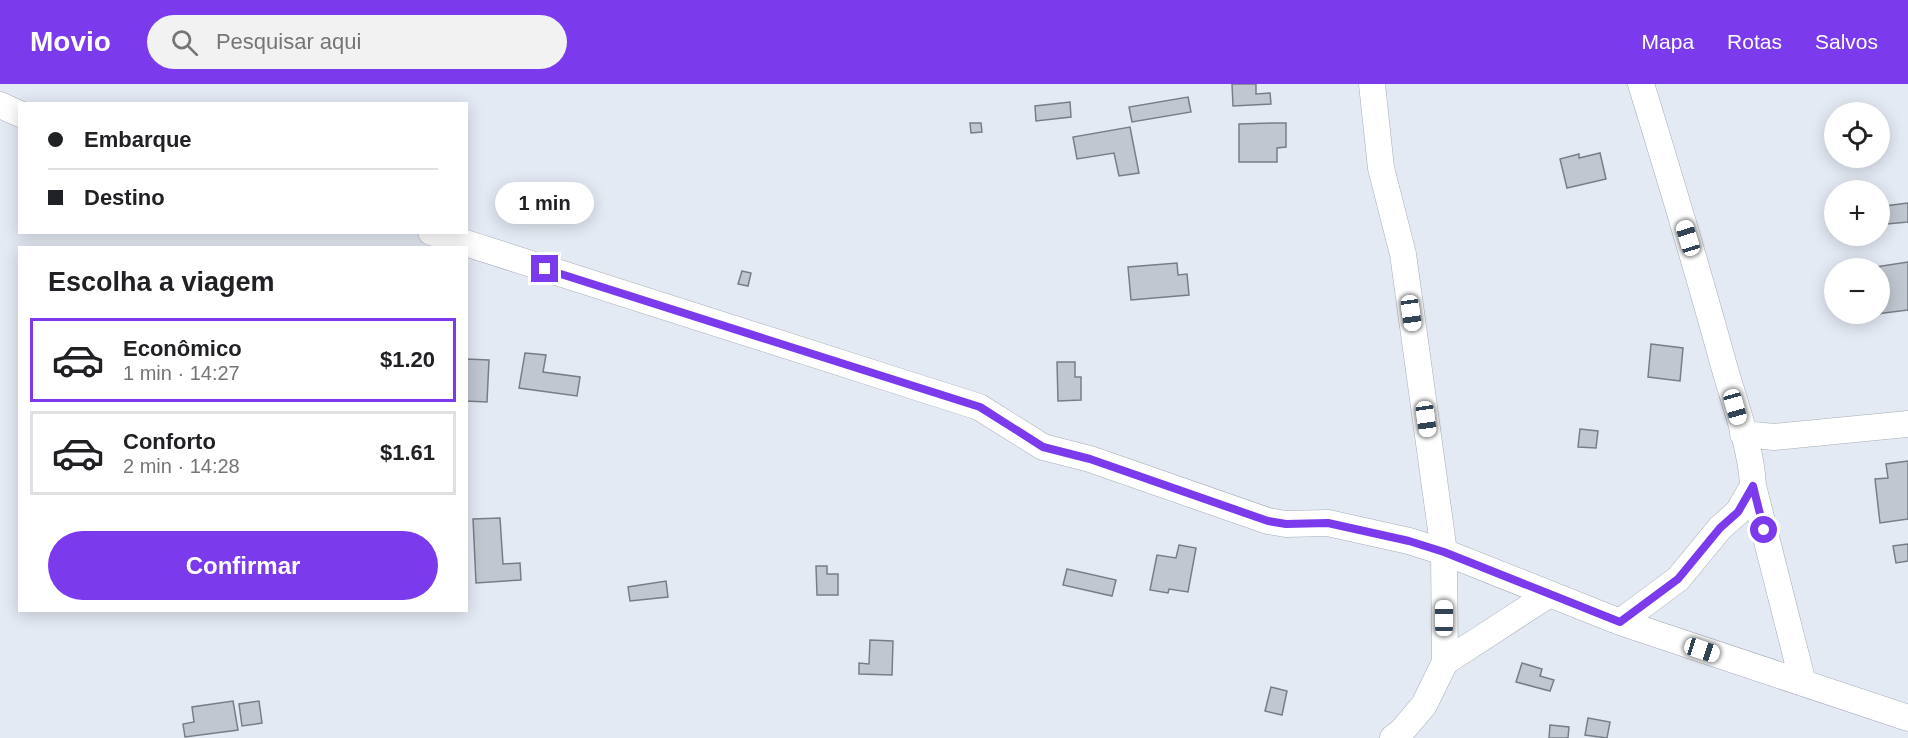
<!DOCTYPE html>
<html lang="pt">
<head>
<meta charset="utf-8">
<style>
	:root { --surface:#fff; --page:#f2f2f2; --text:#202124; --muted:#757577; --line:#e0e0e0; --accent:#7c3aed }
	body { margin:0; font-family:Helvetica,sans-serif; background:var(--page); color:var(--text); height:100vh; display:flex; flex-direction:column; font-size:22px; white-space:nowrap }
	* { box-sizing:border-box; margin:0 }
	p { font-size:20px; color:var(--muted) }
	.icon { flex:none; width:33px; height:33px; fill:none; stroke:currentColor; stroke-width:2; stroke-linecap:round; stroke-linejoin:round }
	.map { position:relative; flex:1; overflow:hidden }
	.drawer { position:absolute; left:18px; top:162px; width:450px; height:366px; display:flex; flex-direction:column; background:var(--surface); border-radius:0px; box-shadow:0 3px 15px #0003 }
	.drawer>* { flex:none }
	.top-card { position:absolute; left:18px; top:18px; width:450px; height:132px; border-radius:0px; box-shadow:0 3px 15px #0003; display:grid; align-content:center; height:132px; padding:0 30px; background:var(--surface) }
	.fabs { position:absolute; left:1824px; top:18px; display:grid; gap:12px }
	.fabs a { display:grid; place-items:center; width:66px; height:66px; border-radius:50%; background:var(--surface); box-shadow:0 3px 15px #0003; font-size:30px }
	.end { position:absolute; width:27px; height:27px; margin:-14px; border:8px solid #7c3aed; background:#fff; box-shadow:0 0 0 3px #fff }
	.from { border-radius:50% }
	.bubble { position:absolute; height:42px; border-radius:21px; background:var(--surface); box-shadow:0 3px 15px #0003; font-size:20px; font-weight:700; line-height:42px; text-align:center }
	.car { position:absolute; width:18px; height:36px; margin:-18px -9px; border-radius:8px; box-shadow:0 0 4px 2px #0007; background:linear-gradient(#fff 24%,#345 0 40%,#fff 0 76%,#345 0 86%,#fff 0) }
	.top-card b { display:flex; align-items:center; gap:21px; height:57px; font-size:22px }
	.top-card b+b { border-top:2px solid var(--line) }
	.top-card i { width:15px; height:15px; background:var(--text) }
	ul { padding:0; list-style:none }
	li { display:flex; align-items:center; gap:18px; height:84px; margin:0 12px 9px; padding:0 18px; border:3px solid var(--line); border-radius:0px }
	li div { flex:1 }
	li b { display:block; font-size:22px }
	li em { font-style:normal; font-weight:700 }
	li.selected { border-color:var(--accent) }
	li>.icon { width:54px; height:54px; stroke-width:1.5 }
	h2 { padding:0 30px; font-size:27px; line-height:72px }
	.button { display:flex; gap:12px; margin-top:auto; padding:12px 30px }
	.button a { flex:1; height:69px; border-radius:36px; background:var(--accent); color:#fff; font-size:24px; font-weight:700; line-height:69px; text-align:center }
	header { display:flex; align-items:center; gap:36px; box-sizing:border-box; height:84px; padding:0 30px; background:var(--accent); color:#fff }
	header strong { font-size:28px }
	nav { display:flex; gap:33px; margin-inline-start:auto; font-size:21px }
	.search { width:420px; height:54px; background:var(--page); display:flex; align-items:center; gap:15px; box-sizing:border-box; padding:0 21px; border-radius:33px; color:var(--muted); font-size:22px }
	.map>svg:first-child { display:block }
	.building { fill:#c1c7d1; stroke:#787e87; stroke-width:1.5 }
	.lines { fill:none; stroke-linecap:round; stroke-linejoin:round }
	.minor-casing { stroke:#a6adb6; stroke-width:27 }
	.minor { stroke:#fff; stroke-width:26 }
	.route { stroke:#7c3aed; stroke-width:8 }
</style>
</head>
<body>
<header>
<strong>Movio</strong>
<div class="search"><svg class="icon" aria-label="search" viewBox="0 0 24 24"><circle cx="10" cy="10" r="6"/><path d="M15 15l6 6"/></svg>Pesquisar aqui</div>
<nav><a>Mapa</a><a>Rotas</a><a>Salvos</a></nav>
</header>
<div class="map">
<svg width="1908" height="654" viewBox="0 0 1908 654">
	<rect width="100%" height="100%" fill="#e4eaf4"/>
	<path class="building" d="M1232,0h24v10l14,-1 1,11 -38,2z
		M1188,13l3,15 -59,10 -3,-15z
		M1070,18l1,15 -35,4 -1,-15z
		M970,39h11l1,9 -11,1z
		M1272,39h14v24l-9,1v14h-38v-38z
		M1130,43l9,46 -20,3 -5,-23 -37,6 -4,-22z
		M1600,69l6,26 -39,9 -7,-29 19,-5v4z
		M1908,119v19l-21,2 -2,-18z
		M1908,178v48l-32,4h4v-46h-11z
		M1177,179l1,12 9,-1 2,21 -58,5 -3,-33z
		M742,187l9,2 -3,13 -10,-2z
		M1651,260l32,4 -3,33 -32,-4z
		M525,269l21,2 -3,17 37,5 -3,19 -58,-8z
		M466,275l23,1 -2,42 -21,-1z
		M1057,278h18v15h6v23l-23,1z
		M1580,345l18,2 -2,17 -18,-1z
		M1908,377v58l-28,4 -5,-44 13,-1 -2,-14z
		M500,434l3,46 17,-1 1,17 -45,3 -3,-64z
		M1908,460v17l-12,2 -3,-17z
		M1179,461l17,3 -8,44 -19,-3 -1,4 -18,-3 7,-35 19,3z
		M816,482h11v8h11v21h-21z
		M1067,485l49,11 -4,16 -49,-11z
		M666,497l2,16 -38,4 -2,-14z
		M870,556l23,1 -1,34 -33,-1v-11l10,1z
		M1522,579l20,6 -2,7 14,4 -4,11 -34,-9z
		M1271,603l16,4 -5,24 -17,-4z
		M233,617l5,29 -53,7 -2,-13 11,-2 -2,-15z
		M259,617l3,22 -20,3 -3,-22z
		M1588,634l22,4 -3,16 -22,-3z
		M1550,641l19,2 -1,11h-19z"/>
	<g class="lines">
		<g class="minor-casing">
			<path id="minor" d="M1372,0l9,84 22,86 41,298 1,110 -21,43 -22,26 -9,7
				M1641,0c29,94 57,187 83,282 11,39 27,80 29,120l50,197
				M0,21l20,9
				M431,148l548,175 64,40 47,12 178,62 18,3 42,-1 81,18 35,11 176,70 288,96
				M1743,350l31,3 134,-13
				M1620,538l58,-43 42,-51 18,-16 15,-26
				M1445,578l103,-67"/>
		</g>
		<use href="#minor" class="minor"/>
	</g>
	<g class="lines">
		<path class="route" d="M545,185l435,138 63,40 47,12 178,62 18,3 42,-1 81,18 35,11 176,70 58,-43 42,-51 18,-16 15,-26 11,44"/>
	</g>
</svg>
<div class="fabs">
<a><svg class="icon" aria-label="locate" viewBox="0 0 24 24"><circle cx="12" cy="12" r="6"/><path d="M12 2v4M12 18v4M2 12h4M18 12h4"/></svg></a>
<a>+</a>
<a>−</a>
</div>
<i class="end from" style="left:1764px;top:446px"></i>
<i class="end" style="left:545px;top:185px"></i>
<div class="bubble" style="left:495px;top:98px;width:99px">1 min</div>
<i class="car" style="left:1688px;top:154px;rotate:343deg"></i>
<i class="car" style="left:1411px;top:229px;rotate:172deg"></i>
<i class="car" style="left:1735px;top:323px;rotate:164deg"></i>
<i class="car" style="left:1426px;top:335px;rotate:172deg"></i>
<i class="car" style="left:1444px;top:534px;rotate:0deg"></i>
<i class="car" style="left:1702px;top:566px;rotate:108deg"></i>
<div class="top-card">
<b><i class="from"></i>Embarque</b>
<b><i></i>Destino</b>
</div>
<section class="drawer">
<h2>Escolha a viagem</h2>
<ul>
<li class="selected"><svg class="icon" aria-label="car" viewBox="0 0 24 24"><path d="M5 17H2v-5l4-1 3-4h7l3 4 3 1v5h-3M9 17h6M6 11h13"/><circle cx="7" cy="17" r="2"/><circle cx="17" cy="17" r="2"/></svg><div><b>Econômico</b><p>1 min · 14:27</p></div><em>$1.20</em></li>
<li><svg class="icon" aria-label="car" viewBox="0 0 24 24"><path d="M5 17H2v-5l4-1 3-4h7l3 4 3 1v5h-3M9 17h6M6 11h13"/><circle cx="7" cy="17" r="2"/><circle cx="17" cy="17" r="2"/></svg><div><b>Conforto</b><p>2 min · 14:28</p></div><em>$1.61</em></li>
</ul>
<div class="button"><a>Confirmar</a></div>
</section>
</div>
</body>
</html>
